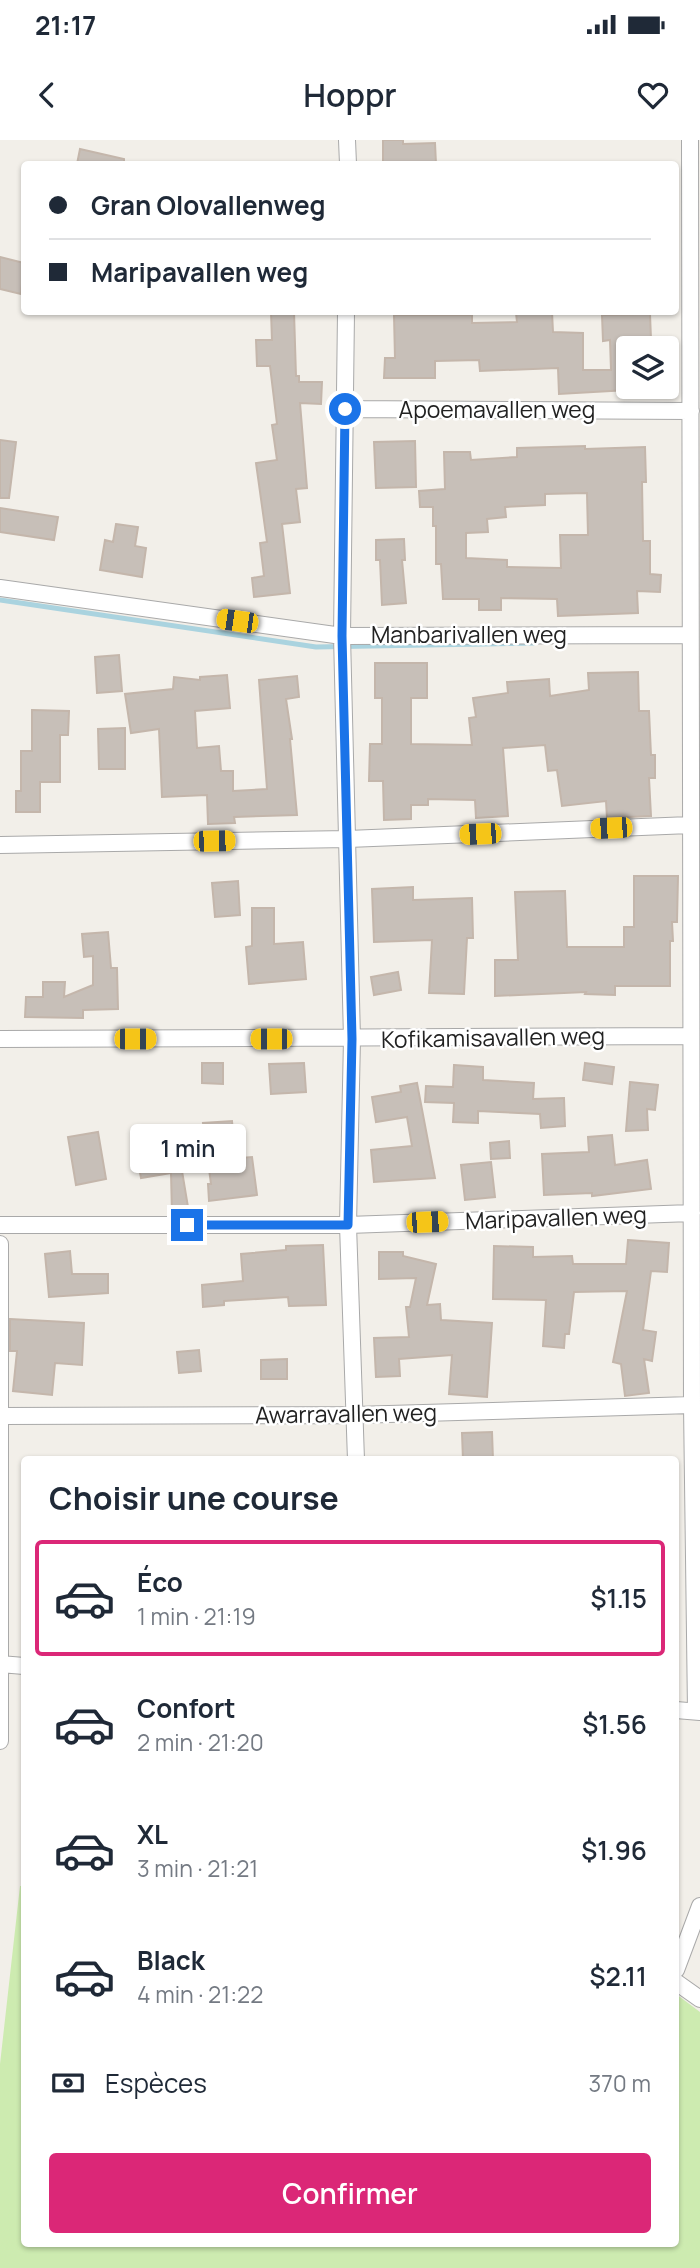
<!DOCTYPE html>
<html lang="fr">
<head>
<meta charset="utf-8">
<style>
	:root { --surface:#fff; --page:#f2f2f3; --text:#1f2937; --muted:#747a83; --line:#e0e1e3; --accent:#db2777 }
	body { margin:0; font-family:Manrope,sans-serif; background:var(--page); color:var(--text); height:100vh; display:flex; flex-direction:column; font-size:26px; white-space:nowrap }
	* { box-sizing:border-box; margin:0 }
	p { font-size:23px; color:var(--muted) }
	.icon { flex:none; width:38px; height:38px; fill:none; stroke:currentColor; stroke-width:2; stroke-linecap:round; stroke-linejoin:round }
	.map { position:relative; flex:1; overflow:hidden }
	.drawer { position:absolute; left:21px; top:1316px; width:658px; height:791px; display:flex; flex-direction:column; background:var(--surface); border-radius:7px; box-shadow:0 2px 5px #0004 }
	.drawer>* { flex:none }
	.hud { position:absolute; left:21px; top:21px; width:658px; height:154px; border-radius:7px; box-shadow:0 2px 5px #0004; display:grid; align-content:center; height:154px; padding:0 28px; background:var(--surface) }
	.buttons { position:absolute; left:616px; top:196px; display:grid; gap:14px }
	.buttons a { display:grid; place-items:center; width:63px; height:63px; border-radius:7px; background:var(--surface); box-shadow:0 2px 5px #0004; font-size:35px }
	.end { position:absolute; width:32px; height:32px; margin:-16px; border:9px solid #1a73e8; background:#fff; box-shadow:0 0 0 4px #fff }
	.from { border-radius:50% }
	.bubble { position:absolute; height:49px; border-radius:7px; background:var(--surface); box-shadow:0 2px 5px #0004; font-size:23px; font-weight:600; line-height:49px; text-align:center }
	.car { position:absolute; width:21px; height:42px; margin:-21px -10px; border-radius:9px; box-shadow:0 0 5px 2px #0007; background:linear-gradient(#f5c518 24%,#345 0 40%,#f5c518 0 76%,#345 0 86%,#f5c518 0) }
	.hud b { display:flex; align-items:center; gap:24px; height:66px; font-size:26px }
	.hud b+b { border-top:2px solid var(--line) }
	.hud i { width:18px; height:18px; background:var(--text) }
	ul { padding:0; list-style:none }
	li { display:flex; align-items:center; gap:21px; height:116px; margin:0 14px 10px; padding:0 14px; border:4px solid transparent; border-radius:7px }
	li div { flex:1 }
	li b { display:block; font-size:26px }
	li em { font-style:normal; font-weight:600 }
	li.current { border-color:var(--accent) }
	li>.icon { width:63px; height:63px; stroke-width:1.5 }
	h2 { padding:0 28px; font-size:32px; line-height:84px }
	.pay { display:flex; align-items:center; gap:18px; height:77px; padding:0 28px; font-size:26px }
	.pay p { margin-inline-start:auto }
	.primary-button { display:flex; gap:14px; margin-top:auto; padding:14px 28px }
	.primary-button a { flex:1; height:80px; border-radius:7px; background:var(--accent); color:#fff; font-size:28px; font-weight:600; line-height:80px; text-align:center }
	.status { display:flex; justify-content:space-between; align-items:center; height:49px; padding:0 35px; background:var(--surface); direction:ltr }
	.status svg { height:19px; fill:currentColor }
	header { display:flex; justify-content:space-between; align-items:center; height:91px; padding:0 28px; background:var(--surface); font-size:32px; font-weight:600 }
	.map>svg:first-child { display:block }
	.grass { fill:#cdebb0 }
	.lines { fill:none; stroke-linecap:round; stroke-linejoin:round }
	.stream { stroke:#aad3df; stroke-width:5 }
	.building { fill:#c7bfb8; stroke:#c4b6ab; stroke-width:2; fill-rule:evenodd }
	.minor-casing { stroke:#a9a9a9; stroke-width:18 }
	.minor { stroke:#fff; stroke-width:16 }
	.route { stroke:#1a73e8; stroke-width:9 }
	.labels { text-anchor:middle; stroke-width:5; stroke-linejoin:round; paint-order:stroke }
	.street-label { font-size:23px; fill:#222; stroke:#fff }
</style>
</head>
<body>
<div class="status"><b>21:17</b><svg viewBox="0 0 49 12"><path d="M0 12V9h3v3zM5 12V6h3v6zM10 12V3h3v9zM15 12V0h3v12zM26 1h20v11H26zM47 4h2v5h-2z"/></svg></div>
<header><svg class="icon" aria-label="back" viewBox="0 0 24 24"><path d="M15 5l-7 7 7 7"/></svg>Hoppr<svg class="icon" aria-label="heart" viewBox="0 0 24 24"><path d="M12 20l-8-8c-3-5 5-10 8-4 3-6 11-1 8 4z"/></svg></header>
<div class="map">
<svg width="700" height="2128" viewBox="0 0 700 2128">
	<rect width="100%" height="100%" fill="#f2efe9"/>
	<path class="grass" d="M20,1746h4v358h652v-250l24,18v256h-700v-204z"/>
	<g class="lines">
		<path class="stream" d="M0,460l316,47 218,-4"/>
	</g>
	<path class="building" d="M383,0h20v4l32,-1 1,21h-53z
		M80,9l44,10v5h-47z
		M0,117l24,6 -3,31 -21,-5z
		M271,172h23l2,64h3v6h23l-1,22 -21,-1 7,85 -11,1 4,33 -18,2 8,69 -36,4 -2,-19 12,-2 -4,-33 7,-1 -11,-79 21,-3 -5,-35 5,-1 -7,-58h-13l-1,-26h16z
		M552,172l1,20 30,1v37h28l-1,-30 -7,1 -1,-26 48,-1 1,25 -23,1v50l-69,4 -1,-26 -78,3 -1,-11 -44,1v17h-51l1,-20h10l-1,-43h78v8l45,-1 -1,-9z
		M0,300l16,2 -7,56h-9z
		M415,301l1,46 -40,1 -2,-46z
		M585,306v3l60,-2 1,35h-4l1,59h7v33l11,1 -1,17 -23,-1 1,22 -53,2 -27,1 -1,-17 -56,-1v12h-22v-11h-36l-2,-35h-5v-38h-3v-19h-13l-1,-16 26,-2 -1,-37h26l1,8 46,-3v-9zM587,353l1,42h-28l1,33 -54,-1v-7l-41,-2v-25l22,-1 -1,-13 19,-2 -1,-10 40,-2v-11z
		M0,368l58,9 -4,23 -54,-8z
		M116,384l22,3 -3,19 11,2 -4,29 -42,-7 5,-30 8,2z
		M404,399l1,21h-3l4,43 -24,2 -2,-45h-4v-20z
		M119,515l3,36 -25,2 -2,-36z
		M375,523h52v35h-16v46l61,1 -3,-27 7,-1 -3,-19 35,-5 -1,-11 42,-3 1,17 39,-6 -1,-17 50,-1 1,39h10l2,44h4v23h-6l2,38 -44,2 -1,-17 -44,5 -5,-36 -9,1 -3,-26 -42,3 5,68 -32,2 -1,-18 -47,-1v6h-17v14l-27,1 -1,-39h-14l1,-37h12v-46h-7z
		M227,535l3,33 -35,3 2,37 22,-2 2,25h12v20l34,-2 -8,-109 38,-4 2,21 -13,2 6,40h-2l7,76 -63,2 1,6 -27,1 -1,-29 -45,2 -3,-68 -28,4 -6,-39 48,-5 1,-12 26,3v-3z
		M32,570l37,1 -1,24h-8v47h-20v30h-24v-21h5v-40h11z
		M125,588v41h-26l-1,-40z
		M634,736h44l-1,46h-5l1,19h-3v45h-55v9l-30,-1 1,-2 -91,4v-36h23l-3,-68 50,-1 2,56h57v-20h10z
		M238,741l2,34 -25,2 -3,-34z
		M413,747v13l59,-2 1,40h-6l-3,56 -35,-1 3,-53 -58,2 -2,-53z
		M252,768h22v36l29,-2 3,37 -57,5 -3,-37 6,-1z
		M108,792l3,36h6l1,41 -35,1v8l-58,-1 1,-20h17v-15h22l-1,15 29,-12v-29l-9,1 -2,-23z
		M398,832l3,18 -27,5 -3,-18z
		M202,923h21v21l-21,-1z
		M304,923l2,29 -35,2 -2,-30z
		M585,923l29,4 -2,17 -29,-4z
		M454,925l29,2v13l51,3 -1,16 31,-1 1,28 -24,2 -1,-14 -62,-3v12l-25,-1 1,-19 -29,-1 1,-16 27,1z
		M630,942l28,3 -3,25 -8,-1 1,21 -22,1z
		M417,943l18,95 -61,4 -3,-32 41,-4 -5,-29 -31,5 -4,-25 29,-5 -1,-6z
		M232,981l3,33h5v4l12,-1 5,38 -48,6 -1,-17h3l-8,-61z
		M175,989l14,84h-17l-1,-40 -30,5 -8,-42z
		M98,992l8,47 -30,6 -8,-48z
		M612,995l3,30 32,-5 4,29 -59,7v-3l-48,2 -2,-41 47,-2 -1,-15z
		M509,1001l1,17 -19,1 -1,-16z
		M491,1022l4,35 -30,3 -4,-35z
		M628,1100l41,3 -2,29 -16,-1 -8,59 13,2 -4,29 -8,-2 5,34 -24,3 -4,-32 -8,-2 14,-71 -53,1 -5,42h-4l-1,14 -21,-2 3,-46 -53,-1 1,-53 39,1v10l39,-1 1,8h53z
		M323,1105l3,60 -37,1 -1,-9 -64,4v4l-21,2 -1,-22 41,-4 -2,-27 45,-4v-4z
		M70,1111l2,23h36v19l-59,4 -4,-43z
		M379,1112h24v4l33,8 -9,41 13,-1 1,16 51,3 -5,74 -38,-3 3,-39 -53,4 1,17 -24,1 -2,-39 35,-1 -3,-30h4l6,-29 -37,1z
		M10,1179l74,4 -2,42 -27,-2 -3,32 -39,-4 4,-40h-7z
		M199,1210l2,21 -22,2 -2,-21z
		M287,1219v20h-26v-19z
		M492,1292l1,28h-30l-1,-27z"/>
	<g class="lines">
		<g class="minor-casing">
			<path id="minor" d="M347,0l1,24
				M690,0l2,1265 4,306
				M346,172l-4,324 10,403 -4,186 8,235
				M345,269l346,2
				M0,448l342,48 348,-1
				M0,705l348,-6 342,-14
				M0,899l691,-3
				M0,1085h348l344,-12
				M0,1104v497
				M0,1276l354,-1 338,-10
				M0,1524l24,2
				M676,1570l24,2
				M676,1830l24,-64
				M676,1842l24,17"/>
		</g>
		<use href="#minor" class="minor"/>
	</g>
	<g class="lines">
		<path class="route" d="M187,1085h161l4,-186 -10,-403 3,-227"/>
	</g>
	<g class="labels">
		<g class="street-label">
			<text x="497" y="278">Apoemavallen weg</text>
			<text x="469" y="503">Manbarivallen weg</text>
			<text transform="translate(493 898) rotate(-1)" y="8">Kofikamisavallen weg</text>
			<text transform="translate(556 1078) rotate(-2)" y="8">Maripavallen weg</text>
			<text transform="translate(346 1274) rotate(-1)" y="8">Awarravallen weg</text>
		</g>
	</g>
</svg>
<div class="buttons">
<a><svg class="icon" aria-label="layers" viewBox="0 0 24 24"><path d="M12 4l9 5-9 5-9-5zM3 14l9 5 9-5"/></svg></a>
</div>
<i class="end from" style="left:345px;top:269px"></i>
<i class="end" style="left:187px;top:1085px"></i>
<div class="bubble" style="left:130px;top:984px;width:116px">1 min</div>
<i class="car" style="left:237px;top:481px;rotate:278deg"></i>
<i class="car" style="left:611px;top:688px;rotate:268deg"></i>
<i class="car" style="left:480px;top:694px;rotate:268deg"></i>
<i class="car" style="left:214px;top:701px;rotate:89deg"></i>
<i class="car" style="left:135px;top:899px;rotate:90deg"></i>
<i class="car" style="left:271px;top:899px;rotate:270deg"></i>
<i class="car" style="left:427px;top:1082px;rotate:88deg"></i>
<div class="hud">
<b><i class="from"></i>Gran Olovallenweg</b>
<b><i></i>Maripavallen weg</b>
</div>
<section class="drawer">
<h2>Choisir une course</h2>
<ul>
<li class="current"><svg class="icon" aria-label="car" viewBox="0 0 24 24"><path d="M5 17H2v-5l4-1 3-4h7l3 4 3 1v5h-3M9 17h6M6 11h13"/><circle cx="7" cy="17" r="2"/><circle cx="17" cy="17" r="2"/></svg><div><b>Éco</b><p>1 min · 21:19</p></div><em>$1.15</em></li>
<li><svg class="icon" aria-label="car" viewBox="0 0 24 24"><path d="M5 17H2v-5l4-1 3-4h7l3 4 3 1v5h-3M9 17h6M6 11h13"/><circle cx="7" cy="17" r="2"/><circle cx="17" cy="17" r="2"/></svg><div><b>Confort</b><p>2 min · 21:20</p></div><em>$1.56</em></li>
<li><svg class="icon" aria-label="car" viewBox="0 0 24 24"><path d="M5 17H2v-5l4-1 3-4h7l3 4 3 1v5h-3M9 17h6M6 11h13"/><circle cx="7" cy="17" r="2"/><circle cx="17" cy="17" r="2"/></svg><div><b>XL</b><p>3 min · 21:21</p></div><em>$1.96</em></li>
<li><svg class="icon" aria-label="car" viewBox="0 0 24 24"><path d="M5 17H2v-5l4-1 3-4h7l3 4 3 1v5h-3M9 17h6M6 11h13"/><circle cx="7" cy="17" r="2"/><circle cx="17" cy="17" r="2"/></svg><div><b>Black</b><p>4 min · 21:22</p></div><em>$2.11</em></li>
</ul>
<div class="pay"><svg class="icon" aria-label="cash" viewBox="0 0 24 24"><path d="M3 7h18v10H3z"/><circle cx="12" cy="12" r="2"/></svg>Espèces<p>370 m</p></div>
<div class="primary-button"><a>Confirmer</a></div>
</section>
</div>
</body>
</html>
